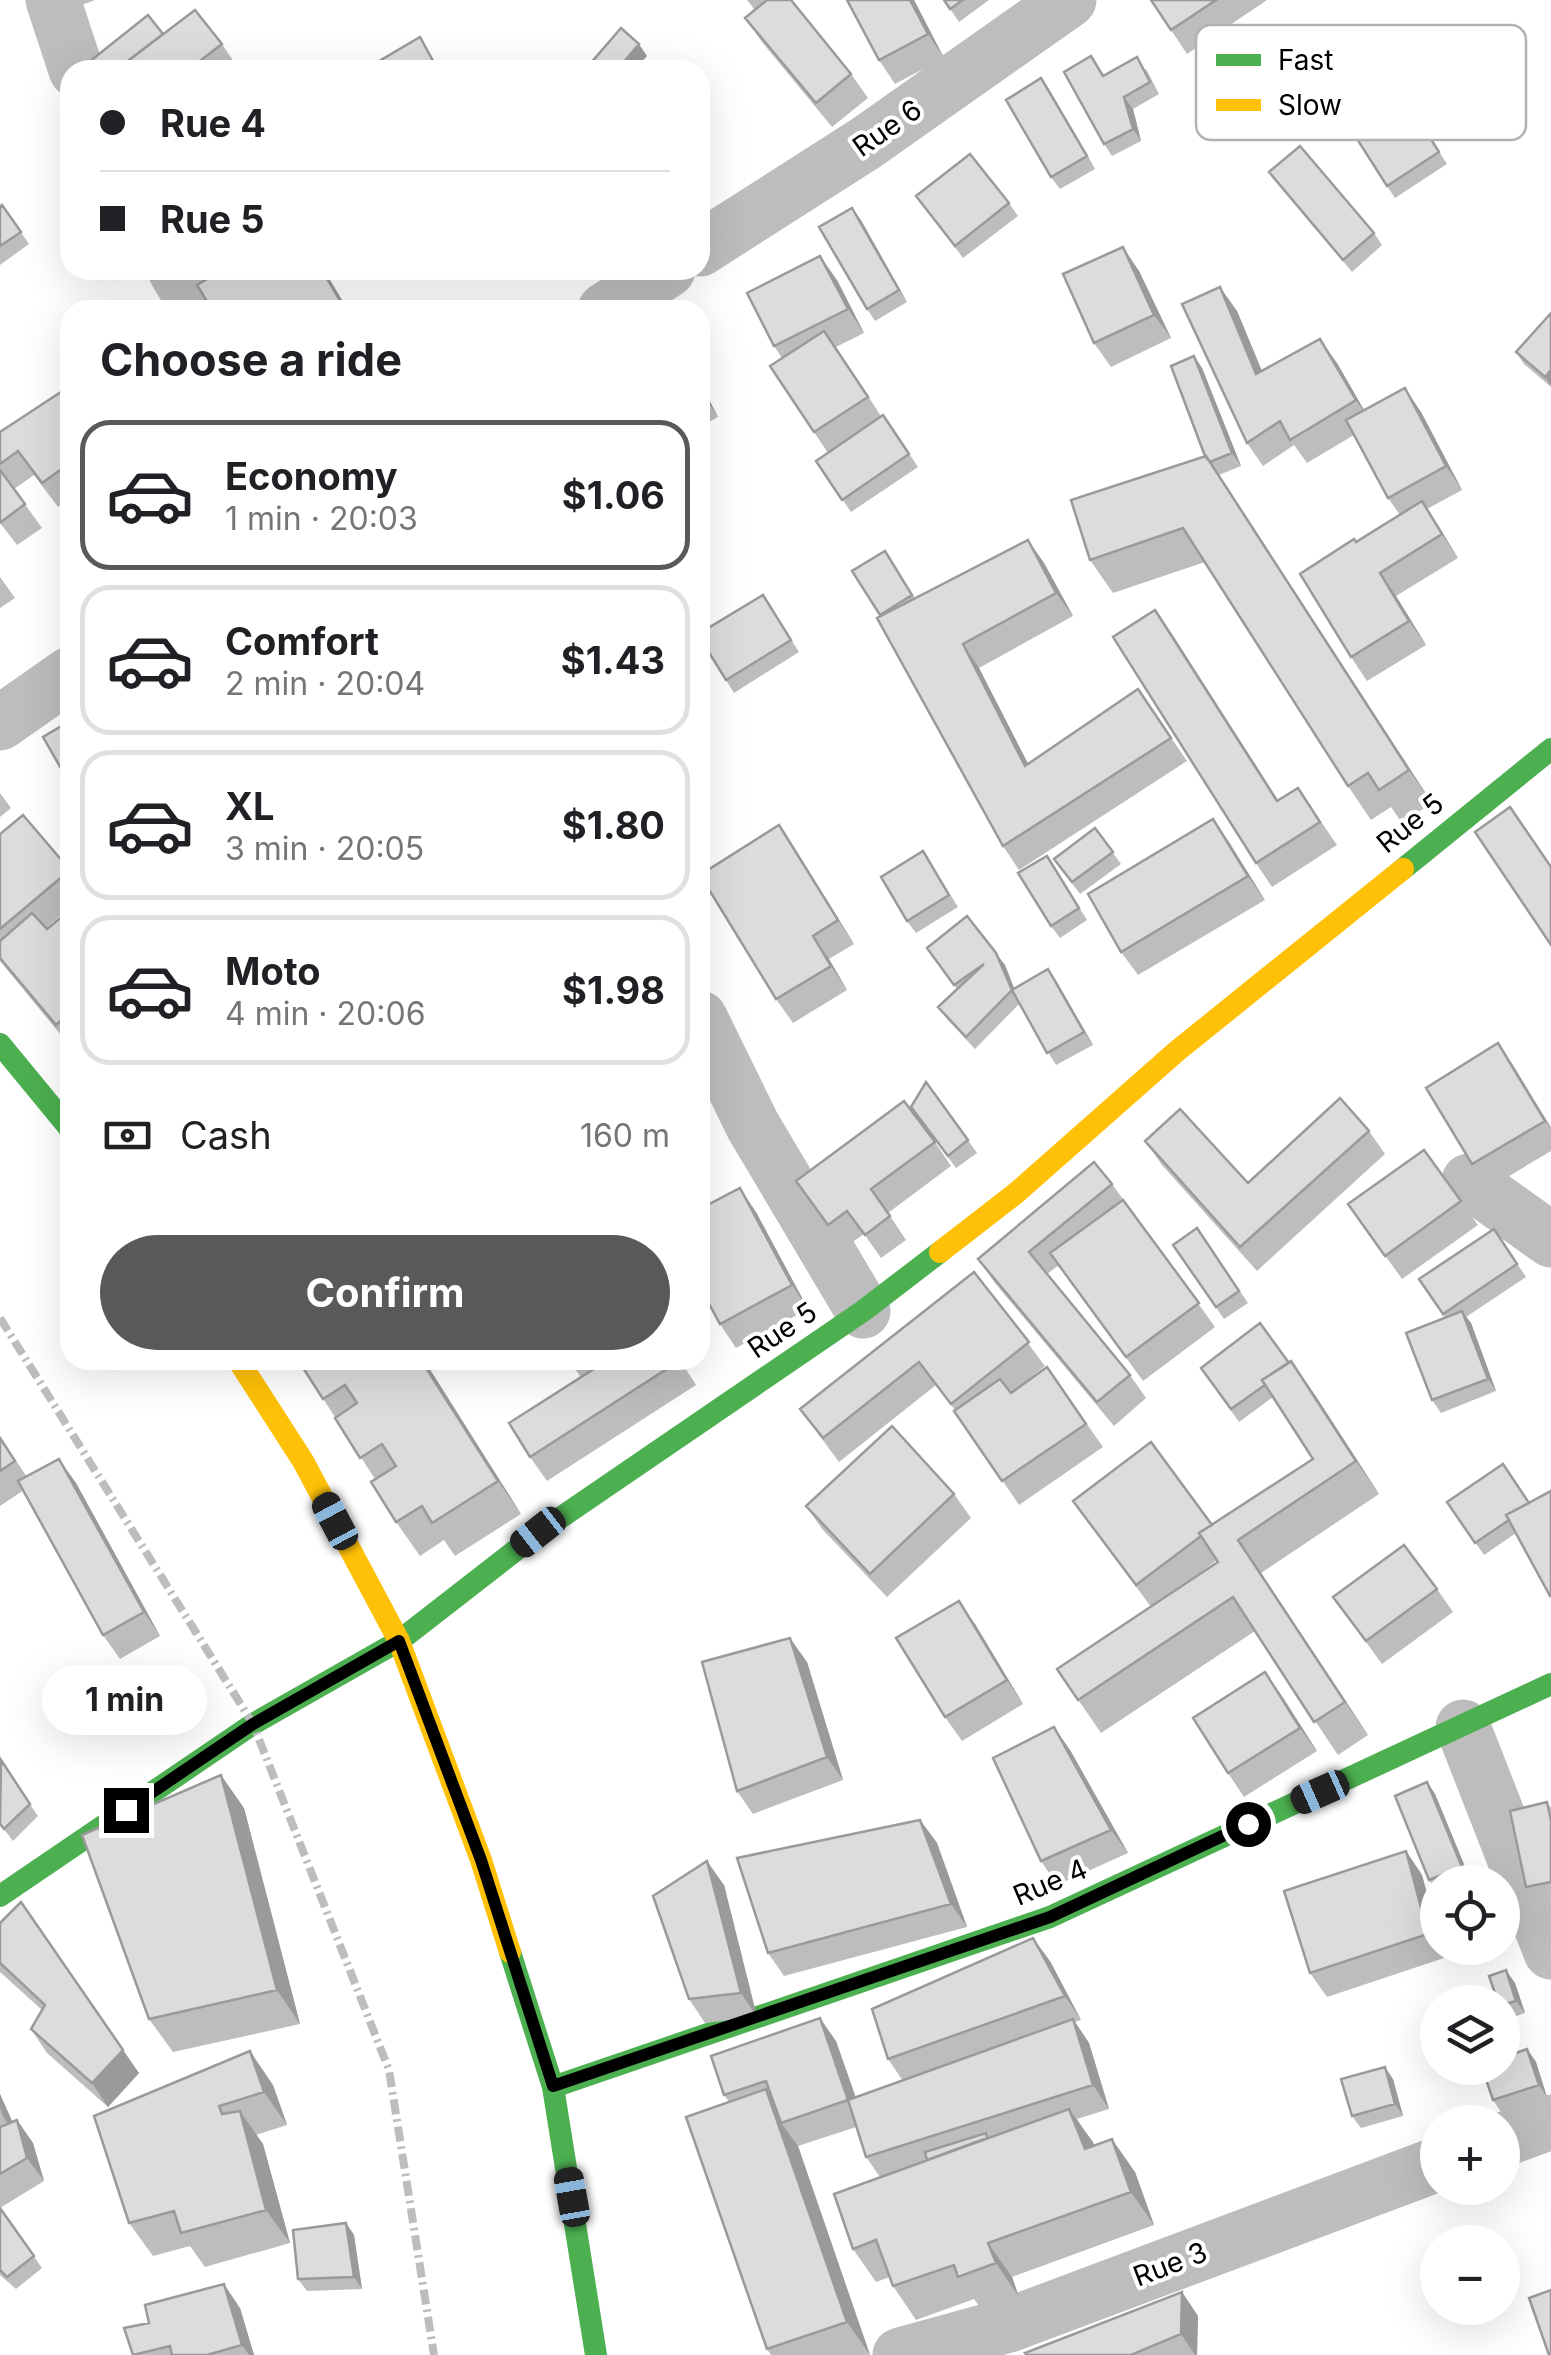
<!DOCTYPE html>
<html lang="en">
<head>
<meta charset="utf-8">
<style>
	:root { --surface:#fff; --page:#f6f6f6; --text:#202124; --muted:#757577; --line:#e0e0e0; --accent:#595959 }
	body { margin:0; font-family:Inter,sans-serif; background:var(--page); color:var(--text); height:100vh; display:flex; flex-direction:column; font-size:38px; white-space:nowrap }
	* { box-sizing:border-box; margin:0 }
	p { font-size:32px; color:var(--muted) }
	.icon { flex:none; width:55px; height:55px; fill:none; stroke:currentColor; stroke-width:2; stroke-linecap:round; stroke-linejoin:round }
	.map { position:relative; flex:1; overflow:hidden }
	.details { position:absolute; left:60px; top:300px; width:650px; height:1070px; display:flex; flex-direction:column; background:var(--surface); border-radius:30px; box-shadow:0 10px 40px #0002 }
	.details>* { flex:none }
	.banner { position:absolute; left:60px; top:60px; width:650px; height:220px; border-radius:30px; box-shadow:0 10px 40px #0002; display:grid; align-content:center; height:220px; padding:0 40px; background:var(--surface) }
	.buttons { position:absolute; left:1420px; top:1865px; display:grid; gap:20px }
	.buttons a { display:grid; place-items:center; width:100px; height:100px; border-radius:50%; background:var(--surface); box-shadow:0 10px 40px #0002; font-size:50px }
	.end { position:absolute; width:45px; height:45px; margin:-22px; border:12px solid #000; background:#fff; box-shadow:0 0 0 5px #fff }
	.from { border-radius:50% }
	.bubble { position:absolute; height:70px; border-radius:35px; background:var(--surface); box-shadow:0 10px 40px #0002; font-size:32px; font-weight:700; line-height:70px; text-align:center }
	.car { position:absolute; width:30px; height:60px; margin:-30px -15px; border-radius:12px; box-shadow:0 0 8px 2px #0007; background:linear-gradient(#222 24%,#8ab4d8 0 40%,#222 0 76%,#8ab4d8 0 86%,#222 0) }
	.banner b { display:flex; align-items:center; gap:35px; height:95px; font-size:38px }
	.banner b+b { border-top:2px solid var(--line) }
	.banner i { width:25px; height:25px; background:var(--text) }
	ul { padding:0; list-style:none }
	li { display:flex; align-items:center; gap:30px; height:150px; margin:0 20px 15px; padding:0 20px; border:5px solid var(--line); border-radius:30px }
	li div { flex:1 }
	li b { display:block; font-size:38px }
	li em { font-style:normal; font-weight:700 }
	li.on { border-color:var(--accent) }
	li>.icon { width:90px; height:90px; stroke-width:1.5 }
	h2 { padding:0 40px; font-size:45px; line-height:120px }
	.pay { display:flex; align-items:center; gap:25px; height:110px; padding:0 40px; font-size:38px }
	.pay p { margin-inline-start:auto }
	.cta { display:flex; gap:20px; margin-top:auto; padding:20px 40px }
	.cta a { flex:1; height:115px; border-radius:60px; background:var(--accent); color:#fff; font-size:40px; font-weight:700; line-height:115px; text-align:center }
	.map>svg:first-child { display:block }
	.lines { fill:none; stroke-linecap:round; stroke-linejoin:round }
	.street { stroke:#bdbdbd; stroke-width:55 }
	.fast { stroke:#4caf50; stroke-width:22 }
	.slow { stroke:#ffc107; stroke-width:22 }
	.rail { stroke:#bdbdbd; stroke-width:8; stroke-dasharray:15 5 2.5 5; stroke-linecap:butt }
	.wall { fill:#bdbdbd; fill-rule:evenodd }
	.shaded-wall { fill:#9a9a9a }
	.building { fill:#dcdcdc; stroke:#9a9a9a; stroke-width:2.5 }
	.route { stroke:#000; stroke-width:12 }
	.labels { text-anchor:middle; stroke-width:8; stroke-linejoin:round; paint-order:stroke }
	.street-label { font-size:28px; fill:#000; stroke:#fff }
	.key { fill:#fff; stroke:#b2b2b2; stroke-width:2.5 }
	.key-label { font-size:28px; fill:#000 }
</style>
</head>
<body>
<div class="map">
<svg width="1551" height="2355" viewBox="0 0 1551 2355">
	<rect width="100%" height="100%" fill="#fff"/>
	<g class="lines">
		<path class="street" d="M53,0l23,70
			M700,249l166,-106 203,-143
			M175,270l24,40
			M605,310l63,-40
			M0,723l70,-49
			M700,1018l53,108 110,185
			M1469,1181l82,59
			M1463,1727l88,225
			M1502,2140l49,-18
			M900,2355l109,-30 429,-161"/>
		<path class="fast" d="M1403,869l148,-120
			M0,1044l70,85
			M0,1896l253,-172 146,-83 139,-108 325,-222 77,-59
			M510,1952l43,135 43,268
			M553,2087l497,-170 501,-233"/>
		<path class="slow" d="M940,1252l75,-58 162,-143 226,-182
			M238,1360l65,101 96,180 82,219 29,92"/>
		<path class="rail" d="M0,1318l253,406 136,346 45,285"/>
	</g>
	<path class="wall" d="M66,0h29l-23,9z
		M747,0h44l60,74 17,24 -36,29 -70,-85 -17,-24 10,-8z
		M847,0h67l30,58 -49,26 -16,-24z
		M944,0h45l-30,22z
		M1151,0h116l-80,54z
		M163,34l59,10 16,24 -3,2h-156z
		M1146,69l13,25 -26,15 8,32 -29,15 -8,-12v-68z
		M1050,91l45,78 -35,20 -9,-12z
		M1417,117l30,47 -52,34 -8,-12z
		M1269,172l105,61 8,12 -30,27z
		M916,196l93,7 9,13 -55,42z
		M2,205l27,39 -29,21v-58z
		M852,208l55,94 -32,19 -8,-12z
		M222,270h102l24,40h-136z
		M537,270h21l-15,9z
		M1139,271l32,67 -60,29 -17,-24z
		M837,280l27,53 -28,14 45,69 2,-1 35,52 -67,45 -35,-51 12,-8 -14,-21 -32,-74 -8,-12z
		M1237,311l25,60 75,-8 27,47 57,2 41,78 -35,19 31,49 -62,38 30,49 -59,36 -16,-24 5,-115 44,-27 -12,-17 -34,-63 -47,28 -13,-18 -31,21 -16,-23z
		M1551,313v74l-27,-23 -8,-12z
		M1194,356l8,12 39,98 -22,9 213,328 -30,20 -11,-16 -20,13 -23,-34 -143,-224 -92,31 -23,-33 115,-104z
		M700,382l18,35 -18,10z
		M70,386v112l-12,9 -24,-32 -20,14 28,39 -25,17 -17,-22v-91z
		M1028,540l16,23 29,53 -94,52 49,96 110,-75 49,72 -168,109 -16,-24 -123,-230 5,-65 30,47z
		M0,577l15,21 -15,10z
		M763,595l36,57 -65,41 -8,-13z
		M1155,610l123,191 20,-13 39,57 -65,42 -16,-24z
		M0,793l11,15 -11,9z
		M1213,819l52,81 -127,75 -17,-23z
		M779,825l16,24 59,95 -25,15 18,31 -54,33 -17,-24z
		M1095,828l26,36 -41,30 -26,-35z
		M0,834l70,36v37l-24,21 1,1 23,-19v136l-70,-85z
		M923,851l35,56 -42,26 -9,-12z
		M1047,856l40,64 -27,18 -9,-12z
		M927,948l78,17 9,24 34,-20 45,76 -37,20 -37,-61 -44,45 -28,-30 -9,-12 19,-18z
		M1514,1067l37,60v24l-62,37 -17,-24z
		M926,1082l51,71 -21,15 -45,-61z
		M1369,1131l16,23 -128,117 -95,-106 -17,-24 103,42z
		M935,1142l16,24 -63,47 18,27 -25,18 -17,-24 -20,14 -48,-67z
		M1424,1150l54,75 -76,54 -54,-75z
		M1112,1184l103,143 -72,54 -84,-116 -12,9 83,101 16,23 -32,28 -119,-143 -17,-24z
		M756,1212l52,97 -72,39 -16,-24z
		M1197,1228l51,75 -24,16 -51,-74z
		M1494,1229l32,48 -60,40 5,6 25,68 -55,22 -9,-13 13,-82 -26,-39z
		M974,1272l71,94 -34,27 36,-26 56,80 -84,58 -64,-95 -19,-25 -97,77 -39,-53z
		M298,1360h126l97,154 -66,42 -11,-16 -24,16 -24,-34 -21,-43z
		M568,1360h112l16,25 -149,96 -17,-24 51,-80z
		M1289,1363l26,32 64,99 -118,79 107,162 -30,20 -83,-124 -154,102 -44,-64 94,-62 -78,-106 139,24 101,-66 -40,-62 -34,25 -38,-54zM1217,1560l1,2 -34,23z
		M0,1437l27,40 49,6 84,153 -40,23 -17,-24 -79,-145 -24,16z
		M1551,1491v106l-35,-64 -32,22 -37,-53 82,1z
		M954,1494l17,24 -84,79 -64,-67 -17,-24z
		M1437,1589l16,23 -71,52 -49,-67z
		M975,1624l48,80 -61,37 -17,-24z
		M807,1662l36,118 -90,34 -16,-23z
		M1265,1672l52,79 -73,46 -16,-24z
		M1070,1750l58,103 -71,32 -16,-24z
		M0,1761l38,55 -25,25 -13,-17z
		M1427,1782l8,12 35,85 -8,3h-24v10l-9,-12z
		M1547,1802l4,6v88l-16,3 -9,-12z
		M244,1808l56,216 -127,28 -24,-33z
		M920,1820l17,23 30,84 -183,49 -16,-23z
		M1406,1851l16,24 16,73h4l2,10 -117,39 -17,-24z
		M724,1885l33,132 -52,6 -16,-24z
		M0,1923l139,150 -31,34 -61,-54 -16,-24 11,-19 -42,-38z
		M1050,1961l31,59 -6,2 14,21 20,66 -32,10 17,27 41,26 19,53 -142,52 7,20 -37,13 -8,-11 -58,21 -23,-34 -3,-9 -14,5 -23,-33 27,-72 -14,-20 -10,-30 -58,19 72,209h-99l-4,-6 -38,-247 -5,-7 112,-54 20,57 47,-17 -15,-22z
		M1515,1983l10,30 -17,6 -6,-7v-10z
		M1527,2049l9,13 11,35 -46,15 -8,-12z
		M1393,2079l10,37 -42,12 -9,-12z
		M273,2085l14,40 -31,10 7,9 27,99 -85,24 -15,-21 -37,10 -24,-33 -35,-107z
		M0,2094l12,28 5,-2 16,23 11,38 -44,27 42,60 -26,21 -16,-14z
		M346,2223l8,12 8,54 -55,2 -9,-12z
		M1182,2292l16,24 -1,39h-170z
		M240,2308l14,47h-121z"/>
	<path class="shaded-wall" d="M910,0h4l30,58 -16,-24z
		M639,44l8,12 -12,14h-18z
		M1041,78l9,13 45,78 -8,-13z
		M1124,97l9,12 8,32 -8,-12z
		M852,208l9,12 46,82 -8,-12z
		M1123,247l16,24 32,67 -17,-23z
		M820,256l17,24 27,53 -16,-24z
		M322,270h2l24,40h-2z
		M1220,287l17,24 36,87 -17,-24z
		M1320,339l17,24 35,61 -16,-24z
		M1194,356l8,12 39,98 -9,-13z
		M1551,370v16l-6,-9z
		M700,382l18,35 -18,-27z
		M1405,388l16,24 41,78 -16,-24z
		M1206,456l23,34 203,313 -23,-33z
		M1422,501l16,24 20,33 -16,-24z
		M1028,540l16,23 29,53 -17,-23z
		M1380,573l16,23 30,49 -17,-24z
		M1155,610l17,24 122,191 -17,-24z
		M963,644l16,24 62,121 -16,-23z
		M1213,819l16,23 36,58 -17,-24z
		M779,825l16,24 59,95 -16,-24z
		M813,936l16,23 18,31 -16,-24z
		M996,953l9,12 15,38 -8,-13z
		M1048,969l9,13 36,63 -9,-13z
		M1498,1043l16,24 37,62 -6,-8z
		M740,1188l16,24 52,97 -16,-24z
		M1462,1311l9,12 25,68 -8,-12z
		M421,1360h3l97,154 -23,-33z
		M1291,1361l24,34 64,99 -23,-33z
		M59,1459l17,24 84,153 -16,-24z
		M1238,1540l23,33 107,162 -23,-33z
		M959,1601l16,23 48,80 -16,-24z
		M790,1638l17,24 36,118 -16,-23z
		M1265,1672l17,24 35,55 -17,-23z
		M1054,1727l16,23 58,103 -17,-23z
		M221,1775l23,33 56,216 -23,-34z
		M1427,1782l8,12 35,85 -8,-12z
		M920,1820l17,23 30,84 -16,-23z
		M1406,1851l16,24 16,57v16h4l2,10 -16,-24z
		M707,1861l17,24 33,132 -16,-24z
		M21,1902l118,171 -31,34 -16,-24z
		M1033,1938l17,23 31,59 -16,-24z
		M1506,1970l9,13 10,30 -9,-12z
		M820,2018l16,23 29,83 -17,-24z
		M1073,2019l16,24 20,66 -16,-24z
		M1527,2049l9,13 11,35 -8,-12z
		M250,2051l23,34 14,40 -23,-33z
		M1385,2067l8,12 10,37 -8,-12z
		M766,2089l22,31 -7,3 17,23 72,209 -23,-33z
		M0,2094l21,47 -17,-23 -4,-10z
		M1069,2109l24,33 15,41 -23,-34z
		M240,2111l23,33 27,99 -24,-33z
		M17,2120l16,23 11,38 -17,-23z
		M1112,2139l23,33 19,53 -23,-33z
		M346,2223l8,12 8,54 -8,-12z
		M988,2243l24,34 7,20 -23,-34z
		M224,2284l16,24 14,47h-5l-7,-10z
		M1182,2292l16,24 -1,39h-2l-14,-21z"/>
	<path class="building" d="M767,0h24l60,74 -35,29 -71,-85z
		M847,0h63l18,34 -49,26z
		M944,0h19l-13,9z
		M1151,0h65l-45,30z
		M195,10l27,34 -34,26h-72z
		M148,15l15,19 -47,36h-37z
		M621,28l18,16 -22,26h-24l-3,-6z
		M420,37l18,33h-74z
		M1091,56l12,20 34,-19 13,25 -26,15 9,32 -29,15 -40,-72z
		M1041,78l46,78 -36,21 -45,-77z
		M1391,102l26,15 22,35 -52,34 -37,-58z
		M1300,146l74,87 -31,27 -74,-88z
		M970,154l39,49 -54,43 -39,-50z
		M2,205l19,27 -21,14v-39z
		M852,208l47,82 -32,19 -48,-82z
		M1123,247l31,68 -60,28 -31,-69z
		M820,256l28,53 -74,37 -27,-53z
		M222,270h100l20,34 -11,6h-119l-15,-25z
		M1220,287l36,87 64,-35 36,61 -66,40 -10,-19 -33,22 -65,-139z
		M1551,313v57l-6,7 -29,-25z
		M824,331l44,66 -54,35 -44,-66z
		M1194,356l38,97 -22,9 -5,-6 -34,-90z
		M70,386v77l-28,20 -24,-32 -18,13v-32z
		M1405,388l41,78 -58,32 -42,-78z
		M883,415l26,39 -67,46 -26,-39z
		M1206,456l203,314 -30,20 -11,-17 -20,13 -165,-258 -93,32 -19,-60z
		M0,470l25,34 -24,18 -1,-2z
		M1422,501l20,33 -62,39 29,48 -58,36 -51,-83 54,-35 2,3z
		M1028,540l28,53 -93,51 62,122 113,-77 33,49 -168,108 -126,-228z
		M885,551l27,44 -32,20 -28,-44z
		M763,595l28,45 -65,40 -26,-42v-5z
		M1155,610l122,191 21,-13 22,34 -64,41 -143,-226z
		M70,721v63l-27,-47z
		M1510,807l41,60v78l-76,-113z
		M23,815l47,55 -70,59v-95z
		M1213,819l35,57 -127,76 -33,-58z
		M779,825l59,95 -25,16 18,30 -55,33 -76,-124z
		M1095,828l18,24 -41,30 -18,-23z
		M923,851l26,44 -42,26 -26,-44z
		M1047,856l32,52 -28,18 -33,-53z
		M70,910v103l-14,12 -56,-67v-17l32,-28 15,16z
		M967,916l29,37 16,37 -46,47 -28,-30 46,-43 -30,21 -27,-37z
		M1048,969l36,63 -37,21 -35,-63z
		M1498,1043l47,78 -73,43 -46,-76z
		M926,1082l42,58 -20,16 -37,-49z
		M1340,1098l29,33 -129,116 -95,-106 35,-32 68,74z
		M904,1101l31,41 -64,47 19,27 -25,19 -18,-24 -19,14 -32,-44z
		M1424,1150l37,51 -76,55 -37,-52z
		M1094,1162l18,22 -83,68 101,123 -33,27 -119,-143z
		M740,1188l52,97 -72,39 -20,-37v-78z
		M1123,1200l76,103 -73,54 -76,-104z
		M1197,1228l42,63 -23,16 -43,-62z
		M1494,1229l23,35 -74,50 -24,-35z
		M974,1272l55,70 -78,62 -32,-42 -96,76 -23,-29z
		M1462,1311l26,68 -56,21 -26,-67z
		M1260,1323l29,40 -27,17 3,5 -34,24 -30,-41z
		M298,1360h123l77,121 -66,42 -10,-17 -26,16 -25,-40 25,-16 -14,-22 -22,14 -25,-40 22,-15 -12,-18 -22,14z
		M608,1360h71v1l-149,96 -21,-34z
		M1291,1361l65,100 -118,79 107,162 -31,20 -81,-125 -155,103 -21,-31 161,-107 -19,-29 114,-74 -51,-79z
		M1047,1367l39,57 -84,57 -48,-70 46,-32 11,14z
		M892,1426l62,68 -84,80 -64,-68z
		M0,1438l15,23 -15,10z
		M1151,1442l61,83 -13,8 2,3 -65,49 -63,-84z
		M59,1459l85,153 -41,23 -85,-154z
		M1503,1464l26,39 -23,12 3,5 -34,23 -28,-41z
		M1551,1491v104l-1,1 -44,-81z
		M1404,1545l33,44 -71,52 -33,-44z
		M959,1601l48,79 -62,37 -49,-79z
		M790,1638l37,119 -90,34 -35,-129z
		M1265,1672l35,56 -72,45 -35,-55z
		M1054,1727l57,103 -70,31 -48,-103z
		M1,1760l29,44 -26,25 -4,-5z
		M221,1775l56,215 -128,29 -67,-184z
		M1427,1782l35,85 -33,13 -34,-84z
		M1547,1802l4,19v61l-25,5 -16,-76z
		M920,1820l31,84 -183,49 -31,-95z
		M1406,1851l22,83 -118,39 -26,-82z
		M707,1861l34,132 -52,6 -36,-103z
		M21,1902l102,148 -31,33 -61,-54 14,-24 -45,-42v-40z
		M1033,1938l32,58 -177,63 -16,-50z
		M1506,1970l10,31 -14,4v-3h-4l-9,-26z
		M820,2018l28,82 -67,23 -15,-42 -42,14 -13,-39z
		M1073,2019l20,66 -227,72 -18,-57z
		M1527,2049l12,36 -46,15 -11,-32h20v-10z
		M250,2051l14,41 -45,14 3,8 18,-3 26,99 -85,23 -7,-22 -45,12 -35,-107z
		M1385,2067l10,37 -43,12 -11,-37z
		M766,2089l81,233 -80,27 -81,-232z
		M1069,2109l16,40 27,-10 19,53 -143,51 8,20 -38,14 -4,-12 -61,21 -17,-46 -23,9 -19,-55z
		M17,2120l10,38 -27,16v-47z
		M986,2133l1,5 -60,22 -2,-8z
		M0,2208l34,48 -27,21 -7,-7z
		M346,2223l8,54 -56,2 -5,-49z
		M224,2284l18,61 -35,10h-35l-2,-9 -37,9 -9,-27 25,-5 -4,-18z
		M1551,2290v65h-2l-20,-57z
		M1182,2292l-1,42 -50,21h-104l-2,-2z"/>
	<g class="lines">
		<path class="route" d="M126,1810l127,-86 146,-83 82,219 72,226 497,-169 198,-93"/>
	</g>
	<g class="labels">
		<g class="street-label">
			<text transform="translate(887 128) rotate(-35)" y="10">Rue 6</text>
			<text transform="translate(1410 823) rotate(-39)" y="10">Rue 5</text>
			<text transform="translate(782 1330) rotate(-34)" y="10">Rue 5</text>
			<text transform="translate(1050 1882) rotate(-23)" y="10">Rue 4</text>
			<text transform="translate(1170 2264) rotate(-21)" y="10">Rue 3</text>
		</g>
	</g>
	<rect x="1196" y="25" width="330" height="115" rx="15" class="key"/>
	<rect x="1216" y="54" width="45" height="12" fill="#4caf50"/>
	<rect x="1216" y="99" width="45" height="12" fill="#ffc107"/>
	<g class="key-label">
		<text x="1278" y="70">Fast</text>
		<text x="1278" y="115">Slow</text>
	</g>
</svg>
<div class="buttons">
<a><svg class="icon" aria-label="locate" viewBox="0 0 24 24"><circle cx="12" cy="12" r="6"/><path d="M12 2v4M12 18v4M2 12h4M18 12h4"/></svg></a>
<a><svg class="icon" aria-label="layers" viewBox="0 0 24 24"><path d="M12 4l9 5-9 5-9-5zM3 14l9 5 9-5"/></svg></a>
<a>+</a>
<a>−</a>
</div>
<i class="end from" style="left:1248px;top:1824px"></i>
<i class="end" style="left:126px;top:1810px"></i>
<div class="bubble" style="left:42px;top:1665px;width:165px">1 min</div>
<i class="car" style="left:335px;top:1521px;rotate:332deg"></i>
<i class="car" style="left:538px;top:1532px;rotate:232deg"></i>
<i class="car" style="left:1320px;top:1792px;rotate:246deg"></i>
<i class="car" style="left:572px;top:2197px;rotate:350deg"></i>
<div class="banner">
<b><i class="from"></i>Rue 4</b>
<b><i></i>Rue 5</b>
</div>
<section class="details">
<h2>Choose a ride</h2>
<ul>
<li class="on"><svg class="icon" aria-label="car" viewBox="0 0 24 24"><path d="M5 17H2v-5l4-1 3-4h7l3 4 3 1v5h-3M9 17h6M6 11h13"/><circle cx="7" cy="17" r="2"/><circle cx="17" cy="17" r="2"/></svg><div><b>Economy</b><p>1 min · 20:03</p></div><em>$1.06</em></li>
<li><svg class="icon" aria-label="car" viewBox="0 0 24 24"><path d="M5 17H2v-5l4-1 3-4h7l3 4 3 1v5h-3M9 17h6M6 11h13"/><circle cx="7" cy="17" r="2"/><circle cx="17" cy="17" r="2"/></svg><div><b>Comfort</b><p>2 min · 20:04</p></div><em>$1.43</em></li>
<li><svg class="icon" aria-label="car" viewBox="0 0 24 24"><path d="M5 17H2v-5l4-1 3-4h7l3 4 3 1v5h-3M9 17h6M6 11h13"/><circle cx="7" cy="17" r="2"/><circle cx="17" cy="17" r="2"/></svg><div><b>XL</b><p>3 min · 20:05</p></div><em>$1.80</em></li>
<li><svg class="icon" aria-label="car" viewBox="0 0 24 24"><path d="M5 17H2v-5l4-1 3-4h7l3 4 3 1v5h-3M9 17h6M6 11h13"/><circle cx="7" cy="17" r="2"/><circle cx="17" cy="17" r="2"/></svg><div><b>Moto</b><p>4 min · 20:06</p></div><em>$1.98</em></li>
</ul>
<div class="pay"><svg class="icon" aria-label="cash" viewBox="0 0 24 24"><path d="M3 7h18v10H3z"/><circle cx="12" cy="12" r="2"/></svg>Cash<p>160 m</p></div>
<div class="cta"><a>Confirm</a></div>
</section>
</div>
</body>
</html>
